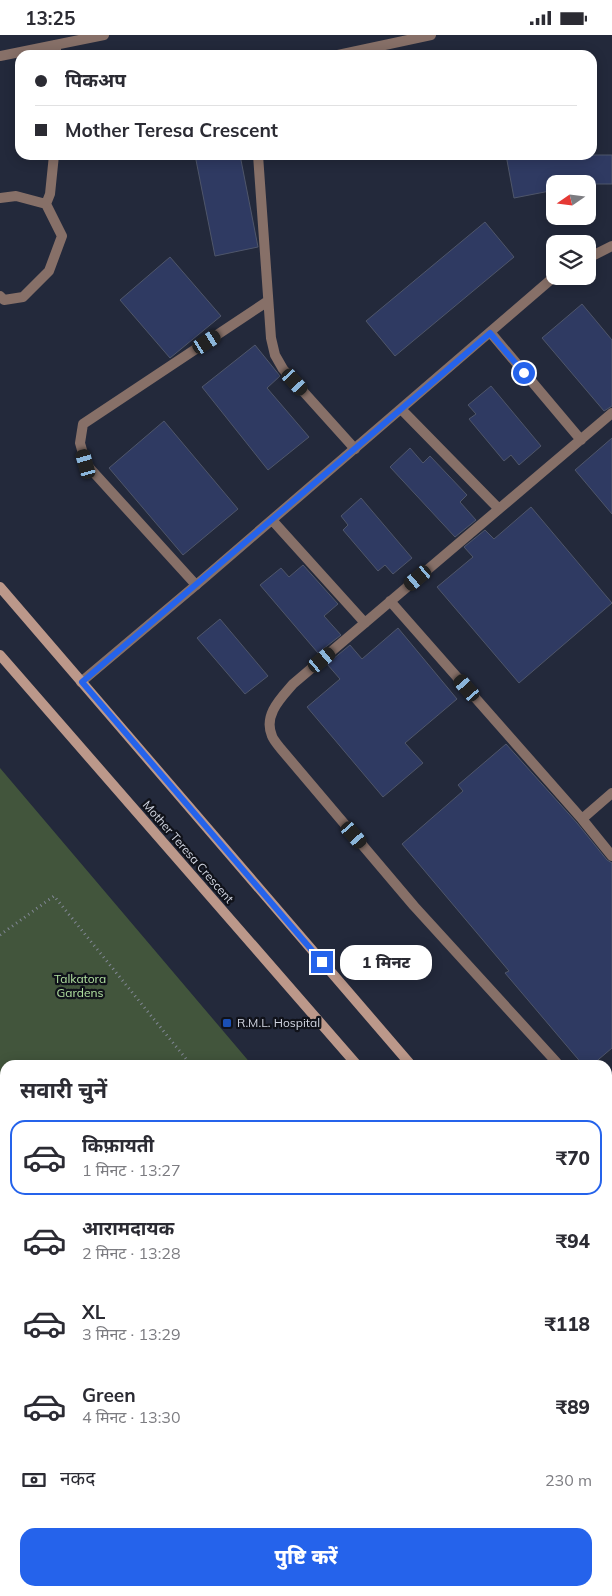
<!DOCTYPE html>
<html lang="hi">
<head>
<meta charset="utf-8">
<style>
	:root { --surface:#fff; --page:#f2f2f3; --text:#2b2b33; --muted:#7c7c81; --line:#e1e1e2; --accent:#2563eb }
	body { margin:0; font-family:Mulish,"Noto Sans Devanagari",sans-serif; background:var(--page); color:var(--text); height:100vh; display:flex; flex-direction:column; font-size:19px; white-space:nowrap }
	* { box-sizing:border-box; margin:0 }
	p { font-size:16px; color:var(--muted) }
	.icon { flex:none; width:28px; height:28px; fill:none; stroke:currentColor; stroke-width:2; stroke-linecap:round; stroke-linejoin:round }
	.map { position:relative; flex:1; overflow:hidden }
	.sheet { position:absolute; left:0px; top:1025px; width:612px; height:536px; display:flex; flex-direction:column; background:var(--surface); border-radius:15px 15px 0 0; box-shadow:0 2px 12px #0003 }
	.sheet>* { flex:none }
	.top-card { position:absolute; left:15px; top:15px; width:582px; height:110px; border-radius:15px; box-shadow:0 2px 12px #0003; display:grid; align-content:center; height:110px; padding:0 20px; background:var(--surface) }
	.needle { width:32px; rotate:256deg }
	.tools { position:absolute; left:546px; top:140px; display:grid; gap:10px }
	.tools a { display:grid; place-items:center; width:50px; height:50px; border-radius:10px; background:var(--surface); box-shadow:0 2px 12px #0003; font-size:25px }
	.end { position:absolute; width:22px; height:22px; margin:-11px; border:6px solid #2563eb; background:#fff; box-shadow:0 0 0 2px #fff }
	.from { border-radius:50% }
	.bubble { position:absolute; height:35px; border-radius:15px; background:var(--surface); box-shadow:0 2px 12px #0003; font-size:16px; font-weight:800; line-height:35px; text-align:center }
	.car { position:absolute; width:15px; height:30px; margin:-15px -8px; border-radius:6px; box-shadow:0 0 4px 1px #0007; background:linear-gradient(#222 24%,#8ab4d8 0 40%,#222 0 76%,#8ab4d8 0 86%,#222 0) }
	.top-card b { display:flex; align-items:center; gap:18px; height:48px; font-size:19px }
	.top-card b+b { border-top:1px solid var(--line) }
	.top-card i { width:12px; height:12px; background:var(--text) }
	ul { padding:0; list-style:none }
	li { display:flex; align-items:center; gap:15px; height:75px; margin:0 10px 8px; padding:0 10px; border:2px solid transparent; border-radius:15px }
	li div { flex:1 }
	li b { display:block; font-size:19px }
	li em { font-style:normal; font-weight:800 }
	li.on { border-color:var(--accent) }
	li>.icon { width:45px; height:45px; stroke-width:1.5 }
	h2 { padding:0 20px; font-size:22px; line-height:60px }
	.pay { display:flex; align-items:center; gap:12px; height:55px; padding:0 20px; font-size:19px }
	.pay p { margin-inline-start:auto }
	.action { display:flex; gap:10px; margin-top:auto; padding:10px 20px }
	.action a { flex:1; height:58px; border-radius:15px; background:var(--accent); color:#fff; font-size:20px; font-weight:800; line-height:58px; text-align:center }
	.status { display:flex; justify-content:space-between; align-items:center; height:35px; padding:0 25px; background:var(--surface); direction:ltr }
	.status svg { height:14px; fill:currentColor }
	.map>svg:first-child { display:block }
	.green { fill:#42553c }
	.building { fill:#2f3a62; stroke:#4f566a }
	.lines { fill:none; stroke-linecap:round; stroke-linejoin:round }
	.path { stroke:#838897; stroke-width:3; stroke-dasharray:1 4; stroke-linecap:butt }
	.service { stroke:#877068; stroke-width:10 }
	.minor { stroke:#877068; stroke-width:10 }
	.secondary { stroke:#bc988a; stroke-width:10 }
	.route { stroke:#2563eb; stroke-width:6 }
	.transit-dot { fill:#1a4fb4; stroke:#10121a; stroke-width:2 }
	.labels { text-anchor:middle; stroke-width:4.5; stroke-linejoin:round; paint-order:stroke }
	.street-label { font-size:12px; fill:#d2d6e2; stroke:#10121a }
	.park-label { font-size:12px; fill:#b1e1a0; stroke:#10121a }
	.poi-label { font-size:12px; fill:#d2d6e2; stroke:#10121a; text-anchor:start }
</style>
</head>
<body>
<div class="status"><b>13:25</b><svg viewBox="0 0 49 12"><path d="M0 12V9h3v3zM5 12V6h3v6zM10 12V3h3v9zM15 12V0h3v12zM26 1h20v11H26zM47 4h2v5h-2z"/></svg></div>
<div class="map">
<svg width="612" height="1561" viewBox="0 0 612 1561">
	<rect width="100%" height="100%" fill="#23293b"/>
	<path class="green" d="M0,733l252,297h-247v526h603v-107l4,5v107h-612z"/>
	<path class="building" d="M195,120h45l18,92 -43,9z
		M506,120h106v29h-57v6l-41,8z
		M485,187l29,35 -119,99 -29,-35z
		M170,222l51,59 -51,42 -50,-58z
		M582,269l30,36v66l-8,5 -62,-73z
		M255,310l25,31 -13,12 42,49 -41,33 -66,-83z
		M491,351l50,60 -22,19 -8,-10 -7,6 -35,-42 7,-5 -8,-9z
		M164,386l74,88 -55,46 -74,-87z
		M612,403v76l-37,-44z
		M410,413l13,15 7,-7 37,39 -7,7 16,18 -21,17 -65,-70z
		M361,463l51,60 -19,16 -8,-9 -7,6 -35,-41 5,-5 -7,-9z
		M531,472l81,96 -93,80 -82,-96 36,-30 -9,-10 21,-17 9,9z
		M303,530l35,39 -14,12 17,19 -23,18 -58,-68 21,-17 8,9z
		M220,584l48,57 -23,18 -48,-56z
		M398,593l59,71 -52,44 18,20 -40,34 -76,-90 33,-28 -13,-15 23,-19 12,14z
		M506,709l71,79 30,37 5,3v185l-20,17h-9l-78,-92 4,-2 -107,-127 61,-53 -5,-6z"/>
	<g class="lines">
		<path class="path" d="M0,900l54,-39 137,169
			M608,1527l4,-1
			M608,1533l4,6
			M608,1548l4,-5
			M571,1556l3,5
			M464,1561l28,-5
			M594,1561l5,-5"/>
		<path class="service" d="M56,20v-10
			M338,20l93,-20
			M258,120l13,183 4,17 8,14 72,80
			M0,163l16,-2 30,8
			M0,261l4,4 19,-3 26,-26 13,-35 -16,-32 4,-10 4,-39
			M196,550l-110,-121 -6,-21 3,-19 185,-123"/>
		<path class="minor" d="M0,21l104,-21
			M588,223l24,-12
			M490,297l91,108
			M401,374l98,100
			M272,485l93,103
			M390,566l192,218 30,37
			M81,647l121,-102 353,-304
			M582,784l30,-26
			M559,1030l-145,-159 -133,-157c-3,-4 -7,-8 -9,-13 -9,-21 9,-38 21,-52l319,-271
			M608,1046l4,-1"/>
		<path class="secondary" d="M0,552l411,478
			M0,620l357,410
			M608,1259l4,5
			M608,1318l4,5"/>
	</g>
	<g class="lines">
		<path class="route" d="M322,927l-240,-280 408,-349 34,40"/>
	</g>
	<rect class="transit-dot" x="222" y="983" width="10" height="10" rx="2.5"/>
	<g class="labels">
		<g class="street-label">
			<text transform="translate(188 817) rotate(49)" y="4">Mother Teresa Crescent</text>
		</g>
		<g class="park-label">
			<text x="80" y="948">Talkatora<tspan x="80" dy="14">Gardens</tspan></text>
		</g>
		<g class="poi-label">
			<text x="237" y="992">R.M.L. Hospital</text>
		</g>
	</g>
</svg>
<div class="tools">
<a><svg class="needle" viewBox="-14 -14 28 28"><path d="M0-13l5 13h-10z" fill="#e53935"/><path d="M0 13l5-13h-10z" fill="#7c7c81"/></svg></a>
<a><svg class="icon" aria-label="layers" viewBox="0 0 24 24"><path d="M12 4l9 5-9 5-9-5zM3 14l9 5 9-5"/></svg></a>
</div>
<i class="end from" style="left:524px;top:338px"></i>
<i class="end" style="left:322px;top:927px"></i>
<div class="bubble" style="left:340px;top:910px;width:92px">1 मिनट</div>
<i class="car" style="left:207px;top:307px;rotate:57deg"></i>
<i class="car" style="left:295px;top:347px;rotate:138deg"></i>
<i class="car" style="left:86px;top:429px;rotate:344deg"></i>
<i class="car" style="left:418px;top:543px;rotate:230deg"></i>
<i class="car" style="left:322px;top:625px;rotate:50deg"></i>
<i class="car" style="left:467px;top:653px;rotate:319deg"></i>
<i class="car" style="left:354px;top:800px;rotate:139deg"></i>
<div class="top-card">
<b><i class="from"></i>पिकअप</b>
<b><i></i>Mother Teresa Crescent</b>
</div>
<section class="sheet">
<h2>सवारी चुनें</h2>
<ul>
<li class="on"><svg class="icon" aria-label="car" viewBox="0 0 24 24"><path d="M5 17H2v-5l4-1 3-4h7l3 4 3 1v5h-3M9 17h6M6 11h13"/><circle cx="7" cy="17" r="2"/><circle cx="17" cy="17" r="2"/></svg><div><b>किफ़ायती</b><p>1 मिनट · 13:27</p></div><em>₹70</em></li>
<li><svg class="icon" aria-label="car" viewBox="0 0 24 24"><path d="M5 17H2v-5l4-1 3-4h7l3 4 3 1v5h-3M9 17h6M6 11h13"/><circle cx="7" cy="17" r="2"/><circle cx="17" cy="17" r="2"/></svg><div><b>आरामदायक</b><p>2 मिनट · 13:28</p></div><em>₹94</em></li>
<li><svg class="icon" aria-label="car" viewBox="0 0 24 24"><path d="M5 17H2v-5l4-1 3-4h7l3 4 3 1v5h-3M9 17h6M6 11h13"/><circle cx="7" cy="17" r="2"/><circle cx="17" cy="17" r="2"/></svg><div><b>XL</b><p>3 मिनट · 13:29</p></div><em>₹118</em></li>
<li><svg class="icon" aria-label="car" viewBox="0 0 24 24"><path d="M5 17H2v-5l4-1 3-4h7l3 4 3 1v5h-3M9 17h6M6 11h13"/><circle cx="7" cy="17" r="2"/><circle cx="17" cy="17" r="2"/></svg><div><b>Green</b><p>4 मिनट · 13:30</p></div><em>₹89</em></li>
</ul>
<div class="pay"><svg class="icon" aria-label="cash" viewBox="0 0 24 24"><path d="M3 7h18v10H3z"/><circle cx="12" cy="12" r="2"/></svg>नकद<p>230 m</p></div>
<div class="action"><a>पुष्टि करें</a></div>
</section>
</div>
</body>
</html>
